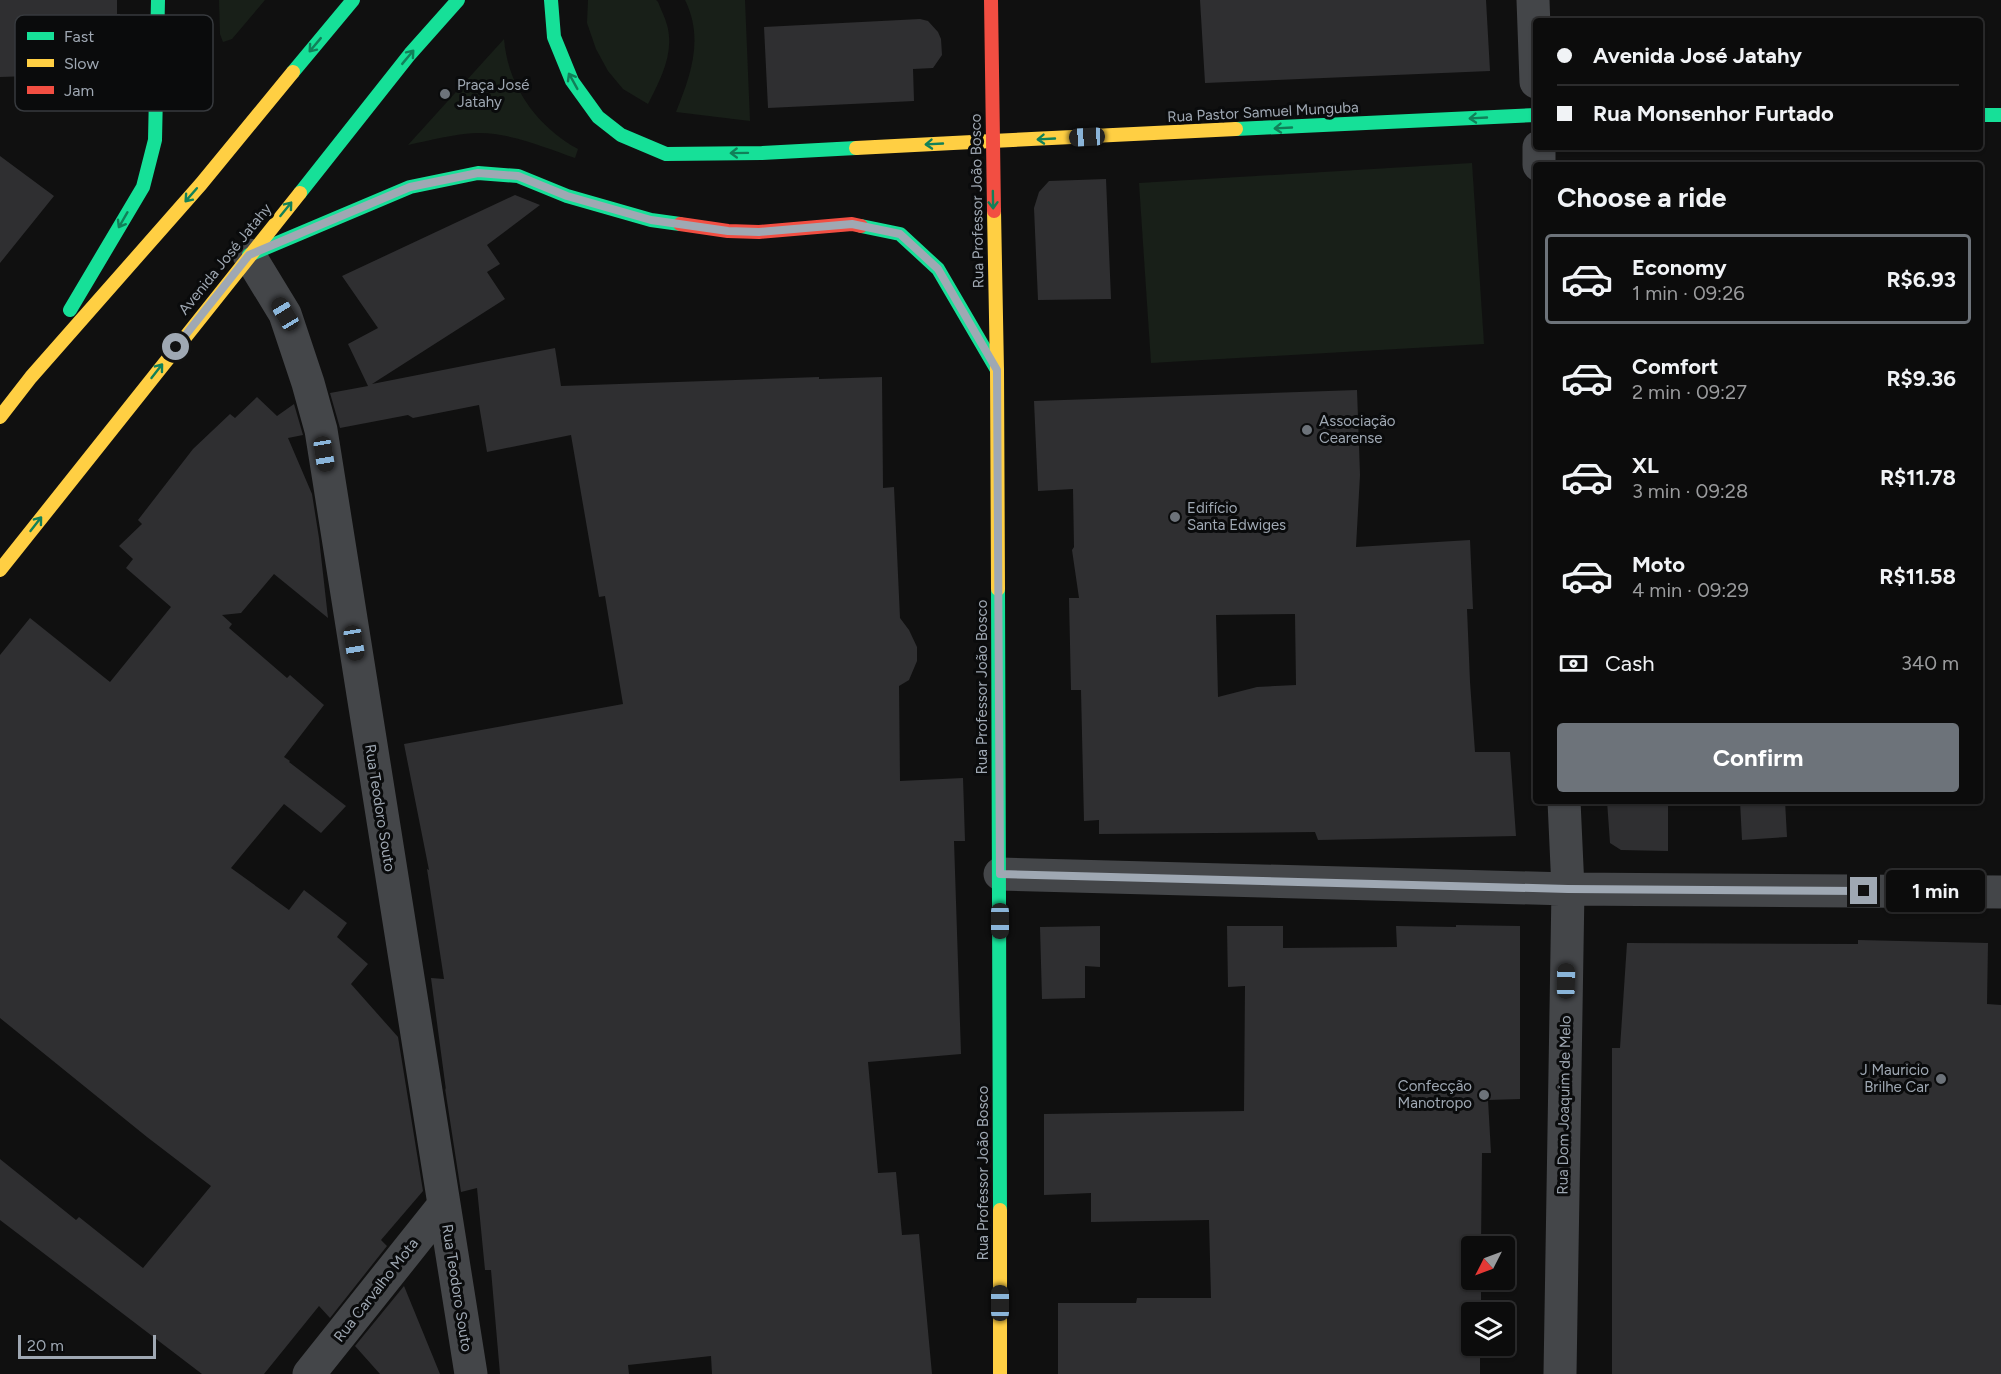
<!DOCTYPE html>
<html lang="en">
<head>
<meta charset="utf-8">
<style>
	:root { --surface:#0c0c0c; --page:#1a1a1a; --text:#f1f3f6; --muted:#9a9b9d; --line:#2c2c2d; --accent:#6d737a }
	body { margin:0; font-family:Figtree,sans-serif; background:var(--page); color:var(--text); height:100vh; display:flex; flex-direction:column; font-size:22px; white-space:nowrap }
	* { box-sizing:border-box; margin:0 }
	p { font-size:20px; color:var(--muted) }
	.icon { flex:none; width:33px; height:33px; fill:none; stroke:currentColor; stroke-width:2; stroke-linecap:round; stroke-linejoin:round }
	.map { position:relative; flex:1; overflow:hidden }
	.sheet { position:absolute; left:1533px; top:162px; width:450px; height:642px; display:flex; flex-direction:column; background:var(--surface); border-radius:6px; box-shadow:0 2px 4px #0004,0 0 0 2px var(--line) }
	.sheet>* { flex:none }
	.banner { position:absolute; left:1533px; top:18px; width:450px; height:132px; border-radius:6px; box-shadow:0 2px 4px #0004,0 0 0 2px var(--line); display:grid; align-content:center; height:132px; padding:0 24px; background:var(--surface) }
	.needle { width:39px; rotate:228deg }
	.controls { position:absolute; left:1461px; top:1236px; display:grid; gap:12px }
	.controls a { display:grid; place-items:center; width:54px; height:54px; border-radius:6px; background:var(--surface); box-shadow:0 2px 4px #0004,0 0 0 2px var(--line); font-size:30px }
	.scale { position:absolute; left:18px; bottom:15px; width:138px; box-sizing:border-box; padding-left:6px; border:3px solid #9fa8b3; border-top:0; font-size:16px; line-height:21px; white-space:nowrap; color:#9fa8b3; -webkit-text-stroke:4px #0a0b0c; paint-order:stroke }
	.end { position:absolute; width:27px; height:27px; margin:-14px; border:8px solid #9fa8b3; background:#111; box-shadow:0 0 0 3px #111 }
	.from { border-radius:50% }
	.bubble { position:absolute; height:42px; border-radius:6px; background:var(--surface); box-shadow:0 2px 4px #0004,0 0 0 2px var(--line); font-size:20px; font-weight:700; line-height:42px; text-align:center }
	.car { position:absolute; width:18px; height:36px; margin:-18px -9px; border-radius:8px; box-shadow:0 0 4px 2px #0007; background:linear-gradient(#222 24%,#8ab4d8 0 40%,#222 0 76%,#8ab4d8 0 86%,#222 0) }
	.banner b { display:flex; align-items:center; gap:21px; height:57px; font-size:22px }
	.banner b+b { border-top:2px solid var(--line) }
	.banner i { width:15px; height:15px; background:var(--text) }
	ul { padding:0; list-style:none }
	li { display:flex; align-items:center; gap:18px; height:90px; margin:0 12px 9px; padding:0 12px; border:3px solid transparent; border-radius:6px }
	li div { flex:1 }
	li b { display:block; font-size:22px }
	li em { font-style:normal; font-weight:700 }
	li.selected { border-color:var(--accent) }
	li>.icon { width:54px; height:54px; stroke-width:1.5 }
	h2 { padding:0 24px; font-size:27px; line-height:72px }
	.pay { display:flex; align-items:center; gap:15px; height:66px; padding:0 24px; font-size:22px }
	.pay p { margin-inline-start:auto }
	.primary-button { display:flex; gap:12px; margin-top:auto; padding:12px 24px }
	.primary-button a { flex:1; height:69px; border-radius:6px; background:var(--accent); color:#fff; font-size:24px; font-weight:700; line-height:69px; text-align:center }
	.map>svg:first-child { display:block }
	.green { fill:#181f18 }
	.building { fill:#2f2f31; fill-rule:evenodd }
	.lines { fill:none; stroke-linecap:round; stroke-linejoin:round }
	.street { stroke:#444649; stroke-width:33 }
	.fast { stroke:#16e098; stroke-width:14 }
	.slow { stroke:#ffcf43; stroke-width:14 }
	.jam { stroke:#f24e42; stroke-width:14 }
	.oneway { stroke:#118059 }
	.route { stroke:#9fa8b3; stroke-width:8 }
	.poi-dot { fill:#6d737a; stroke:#0a0b0c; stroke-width:2 }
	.labels { text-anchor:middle; stroke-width:6; stroke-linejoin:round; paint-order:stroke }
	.poi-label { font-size:15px; fill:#9fa8b3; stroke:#0a0b0c; text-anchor:start }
	.street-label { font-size:15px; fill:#9fa8b3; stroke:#0a0b0c }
	.key { fill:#0a0b0c; stroke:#373a3e; stroke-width:1.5 }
	.key-label { font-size:16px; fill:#9fa8b3 }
</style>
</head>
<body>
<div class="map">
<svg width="2001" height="1374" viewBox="0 0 2001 1374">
	<rect width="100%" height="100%" fill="#101010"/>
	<path class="green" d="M219,0h46l-33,39 -9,3 -3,-8z
		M588,0h68l2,2c3,8 7,15 9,23 8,28 -7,55 -19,79l-25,-15 -15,-18 -12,-22 -9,-26z
		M685,0h60l5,121 -74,-9c15,-37 28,-74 9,-112z
		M504,39c4,48 33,87 74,110l-3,9c-28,-10 -67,-26 -98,-25 -23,1 -46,7 -69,12z
		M1472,163l12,181 -333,19 -12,-180z"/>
	<path class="building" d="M0,0h117v14h3l-2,59 -118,4z
		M1200,0h286l4,71 -285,12z
		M920,19l8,2 10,11 3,7 1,16 -9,13 -20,1 1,32 -146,7 -4,-81z
		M0,156l54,40 -54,67z
		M1106,179l5,120 -73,1 -4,-92 5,-16 10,-11z
		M515,195l25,10 -53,40 13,19 -13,8 18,27 -133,85 183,-36 6,38 258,-9v2l63,-2 1,111 11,-1 6,131 9,12 8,17v14l-8,19 -10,6 1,95 63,-3 2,63h-11l7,213 -93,8 10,111 18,-1 6,63 17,-1 13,140h-220l-1,-18 -83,9 1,9h-129l-9,-104h-6l-8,-82 -16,4 -16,-104 1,2 -15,-112 13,1 -17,-110 2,1 -25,-126 219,-40 -18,-108 -6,1 -28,-162 -84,17 -8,-47 -66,13 -5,-3 -68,13 -10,-35 38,-7 -20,-42 30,-16 -36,-52z
		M1357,390l3,85 -4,72 114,-7 3,69h-6l3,73 5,70h35l6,84 -198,4 -3,-8 -216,2v-14l-15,1 -3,-131h-10l-2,-92h10l-7,-48 2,-3 -1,-58 -35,2 -4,-90zM1295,614l1,71 -39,2 -39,10 -2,-82z
		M257,397l20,19 17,-12 9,31 -15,3 24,56 7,44 9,80 -54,-44 -33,39 -19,2 10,9 -3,4 58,50 3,-3 34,30 -40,52 6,4 -1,1 57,44 -25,27 -37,-29 -53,64 58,42 15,-20 43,33 -10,14 31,27 -17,20 47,53 25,154 -42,49 6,6 -57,72 -11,-12 -55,68h-62l-202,-154v-61l76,61 3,-3 64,51 68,-82 -64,-49 -147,-119v-363l30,-37 80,64 61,-75 -45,-39 7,-9 -14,-13 23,-22 -4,-4 55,-71 37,-35 5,4z
		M1607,801h61v50l-47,-1 -11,-7z
		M1740,801h45l2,36 -45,3z
		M1456,925l64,1v173l-32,1 3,53h-9l-1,93h-9v34h9v32h-9v34h8v28h-422v-71h78l1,-5h74l-2,-78 -118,2v-29l-47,2v-81l200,-3 1,-125 -17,1 -1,-61h56v22l114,-1 -1,-21 60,1z
		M1100,926v41l-15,-1v32l-43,1 -2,-72z
		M1858,940l130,3 -1,61 14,1v369h-389v-326h8l7,-105 231,1z
		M404,1286l36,88h-60l-25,-28z"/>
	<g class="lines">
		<path class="street" d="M1533,0l3,82
			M1539,147v18
			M249,255l36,59 23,69 13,47 150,944
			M1000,874l568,15 433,3
			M309,1374l134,-168
			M1560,1374l8,-485 -4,-88"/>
		<path class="fast" d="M551,0l3,37 18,44 26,36 23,18 45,19 96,-1 94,-5
			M293,72l60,-72
			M1980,115h21
			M1236,129l300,-14
			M300,193l110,-139 48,-54
			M861,226l39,8 38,35 59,101
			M249,255l161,-68 68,-14 40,3 49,20 84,24 29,4
			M70,310l73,-123 12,-47 3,-140
			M998,589l2,621"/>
		<path class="slow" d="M992,141l244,-12
			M856,148l136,-7
			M994,211l3,159 1,219
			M0,417l31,-40 170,-193 92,-112
			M0,570l300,-377
			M1000,1210v164"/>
		<path class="jam" d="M991,0l3,211
			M680,224l48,7 31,1 93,-8 9,2"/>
	</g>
	<defs><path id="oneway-shaft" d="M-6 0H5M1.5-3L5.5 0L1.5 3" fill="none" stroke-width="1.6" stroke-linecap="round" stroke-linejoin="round" transform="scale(1.5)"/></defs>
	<g class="oneway">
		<use href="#oneway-shaft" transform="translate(315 45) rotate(130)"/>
		<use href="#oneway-shaft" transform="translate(408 57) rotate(-50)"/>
		<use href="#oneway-shaft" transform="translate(573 81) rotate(-119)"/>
		<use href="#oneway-shaft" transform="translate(1478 118) rotate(177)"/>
		<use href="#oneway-shaft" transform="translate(1283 128) rotate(177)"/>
		<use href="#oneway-shaft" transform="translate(1046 139) rotate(177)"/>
		<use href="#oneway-shaft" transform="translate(934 144) rotate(177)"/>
		<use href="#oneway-shaft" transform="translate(739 153) rotate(179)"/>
		<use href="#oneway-shaft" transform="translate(191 195) rotate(131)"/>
		<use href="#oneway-shaft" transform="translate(993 200) rotate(89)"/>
		<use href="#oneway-shaft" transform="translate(286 209) rotate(-51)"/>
		<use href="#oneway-shaft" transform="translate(123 220) rotate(120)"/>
		<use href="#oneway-shaft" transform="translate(157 371) rotate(-52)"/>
		<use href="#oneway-shaft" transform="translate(36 524) rotate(-52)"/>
	</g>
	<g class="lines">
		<path class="route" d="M176,347l73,-92 161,-68 68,-14 40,3 49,20 84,24 77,11 31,1 93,-8 48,10 38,35 59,101 3,504 568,15 296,2"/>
	</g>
	<g class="poi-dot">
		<circle cx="445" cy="94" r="6"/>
		<circle cx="1307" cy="430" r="6"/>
		<circle cx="1175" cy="517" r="6"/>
		<circle cx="1941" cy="1079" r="6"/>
		<circle cx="1484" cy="1095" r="6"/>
	</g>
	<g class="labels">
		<g class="poi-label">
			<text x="457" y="90">Praça José<tspan x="457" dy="17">Jatahy</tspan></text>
			<text x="1319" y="426">Associação<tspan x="1319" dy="17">Cearense</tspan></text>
			<text x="1187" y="513">Edifício<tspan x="1187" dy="17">Santa Edwiges</tspan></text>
			<text x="1929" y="1075" text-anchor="end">J Mauricio<tspan x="1929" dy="17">Brilhe Car</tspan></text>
			<text x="1472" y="1091" text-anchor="end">Confecção<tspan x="1472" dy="17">Manotropo</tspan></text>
		</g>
		<g class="street-label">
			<text transform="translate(1263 112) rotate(-3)" y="5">Rua Pastor Samuel Munguba</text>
			<text transform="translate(977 201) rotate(-91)" y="5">Rua Professor João Bosco</text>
			<text transform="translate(225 259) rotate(-51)" y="5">Avenida José Jatahy</text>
			<text transform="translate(982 687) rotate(-90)" y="5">Rua Professor João Bosco</text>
			<text transform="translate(380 808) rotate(81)" y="5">Rua Teodoro Souto</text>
			<text transform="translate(1564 1105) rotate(-89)" y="5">Rua Dom Joaquim de Melo</text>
			<text transform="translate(983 1173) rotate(-90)" y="5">Rua Professor João Bosco</text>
			<text transform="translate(457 1288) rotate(81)" y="5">Rua Teodoro Souto</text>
			<text transform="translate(376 1290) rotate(-52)" y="5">Rua Carvalho Mota</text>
		</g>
	</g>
	<rect x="15" y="15" width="198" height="96" rx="9" class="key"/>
	<rect x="27" y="32" width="27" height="8" fill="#16e098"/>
	<rect x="27" y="59" width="27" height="8" fill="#ffcf43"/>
	<rect x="27" y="86" width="27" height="8" fill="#f24e42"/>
	<g class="key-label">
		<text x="64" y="42">Fast</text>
		<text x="64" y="69">Slow</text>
		<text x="64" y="96">Jam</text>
	</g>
</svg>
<div class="controls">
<a><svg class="needle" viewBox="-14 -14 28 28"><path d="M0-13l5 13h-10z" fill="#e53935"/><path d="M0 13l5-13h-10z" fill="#9a9b9d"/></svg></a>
<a><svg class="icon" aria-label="layers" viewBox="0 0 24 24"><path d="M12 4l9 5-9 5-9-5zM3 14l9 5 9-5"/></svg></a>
</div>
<div class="scale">20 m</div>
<i class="end from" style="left:176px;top:347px"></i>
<i class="end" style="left:1864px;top:891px"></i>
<div class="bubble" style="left:1886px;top:870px;width:99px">1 min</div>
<i class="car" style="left:1087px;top:137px;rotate:267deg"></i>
<i class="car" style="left:285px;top:314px;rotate:329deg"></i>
<i class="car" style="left:324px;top:454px;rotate:171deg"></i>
<i class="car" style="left:354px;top:643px;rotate:171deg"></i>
<i class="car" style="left:1000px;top:921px;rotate:180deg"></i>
<i class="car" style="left:1566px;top:981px;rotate:1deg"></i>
<i class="car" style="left:1000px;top:1303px;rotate:0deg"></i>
<div class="banner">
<b><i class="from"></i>Avenida José Jatahy</b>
<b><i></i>Rua Monsenhor Furtado</b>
</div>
<section class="sheet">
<h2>Choose a ride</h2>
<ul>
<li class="selected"><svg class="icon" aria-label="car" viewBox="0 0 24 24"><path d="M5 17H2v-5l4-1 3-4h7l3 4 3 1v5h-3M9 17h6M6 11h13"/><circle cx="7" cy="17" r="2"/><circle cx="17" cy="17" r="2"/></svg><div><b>Economy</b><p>1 min · 09:26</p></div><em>R$6.93</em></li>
<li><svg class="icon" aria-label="car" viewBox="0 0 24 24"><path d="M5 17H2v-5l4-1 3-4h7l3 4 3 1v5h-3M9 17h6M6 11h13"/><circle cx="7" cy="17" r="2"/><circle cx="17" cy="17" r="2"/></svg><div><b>Comfort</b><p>2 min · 09:27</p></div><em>R$9.36</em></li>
<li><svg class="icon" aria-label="car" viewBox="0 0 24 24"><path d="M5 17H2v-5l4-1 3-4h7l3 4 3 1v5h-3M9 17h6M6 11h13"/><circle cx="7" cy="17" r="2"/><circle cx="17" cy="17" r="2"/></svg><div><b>XL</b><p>3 min · 09:28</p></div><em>R$11.78</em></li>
<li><svg class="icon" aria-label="car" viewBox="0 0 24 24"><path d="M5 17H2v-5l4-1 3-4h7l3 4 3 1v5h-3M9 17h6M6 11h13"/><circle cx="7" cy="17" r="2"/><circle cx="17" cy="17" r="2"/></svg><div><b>Moto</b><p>4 min · 09:29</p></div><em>R$11.58</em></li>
</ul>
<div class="pay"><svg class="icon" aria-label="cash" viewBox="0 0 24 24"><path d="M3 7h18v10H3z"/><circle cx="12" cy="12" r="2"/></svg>Cash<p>340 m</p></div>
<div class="primary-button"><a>Confirm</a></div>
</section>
</div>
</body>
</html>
